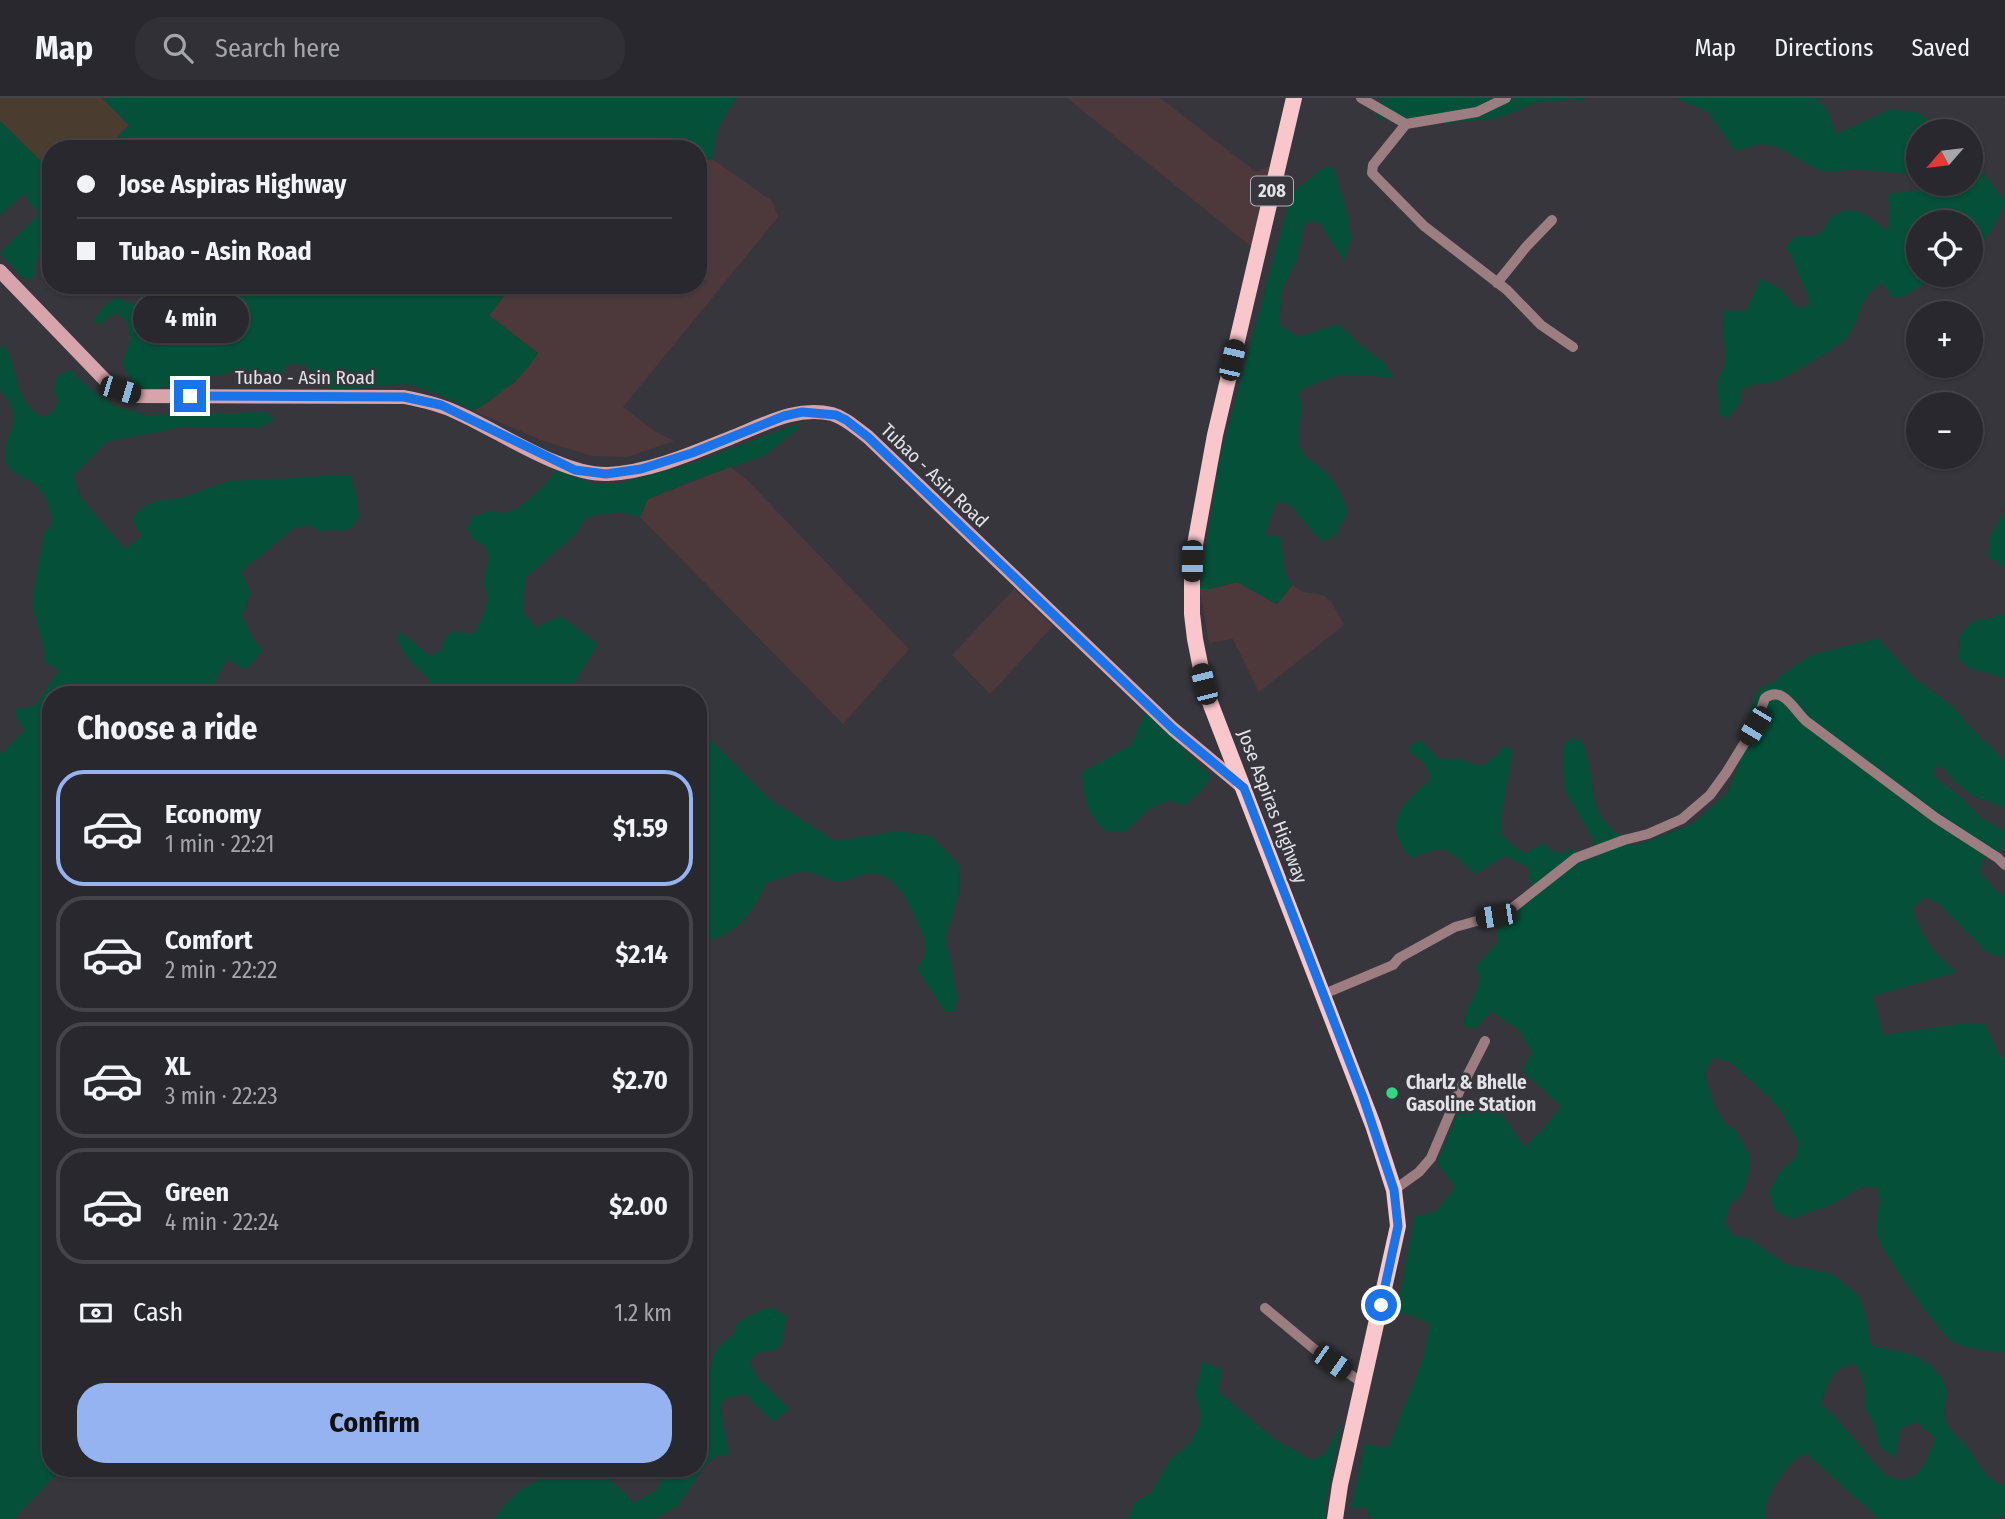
<!DOCTYPE html>
<html lang="en">
<head>
<meta charset="utf-8">
<style>
	:root { --surface:#29282e; --page:#313036; --text:#f1f3f6; --muted:#a5a6aa; --line:#45444a; --accent:#95b2f1 }
	body { margin:0; font-family:"Fira Sans Condensed",sans-serif; background:var(--page); color:var(--text); height:100vh; display:flex; flex-direction:column; font-size:26px; white-space:nowrap }
	* { box-sizing:border-box; margin:0 }
	p { font-size:23px; color:var(--muted) }
	.icon { flex:none; width:38px; height:38px; fill:none; stroke:currentColor; stroke-width:2; stroke-linecap:round; stroke-linejoin:round }
	.map { position:relative; flex:1; overflow:hidden }
	.panel { position:absolute; left:42px; top:588px; width:665px; height:791px; display:flex; flex-direction:column; background:var(--surface); border-radius:28px; box-shadow:0 2px 5px #0004,0 0 0 2px var(--line) }
	.panel>* { flex:none }
	.top-card { position:absolute; left:42px; top:42px; width:665px; height:154px; border-radius:28px; box-shadow:0 2px 5px #0004,0 0 0 2px var(--line); display:grid; align-content:center; height:154px; padding:0 35px; background:var(--surface) }
	.needle { width:46px; rotate:242deg }
	.buttons { position:absolute; left:1906px; top:21px; display:grid; gap:14px }
	.buttons a { display:grid; place-items:center; width:77px; height:77px; border-radius:50%; background:var(--surface); box-shadow:0 2px 5px #0004,0 0 0 2px var(--line); font-size:35px }
	.end { position:absolute; width:32px; height:32px; margin:-16px; border:9px solid #1a73e8; background:#fff; box-shadow:0 0 0 4px #fff }
	.from { border-radius:50% }
	.bubble { position:absolute; height:49px; border-radius:24px; background:var(--surface); box-shadow:0 2px 5px #0004,0 0 0 2px var(--line); font-size:23px; font-weight:700; line-height:49px; text-align:center }
	.car { position:absolute; width:21px; height:42px; margin:-21px -10px; border-radius:9px; box-shadow:0 0 5px 2px #0007; background:linear-gradient(#222 24%,#8ab4d8 0 40%,#222 0 76%,#8ab4d8 0 86%,#222 0) }
	.top-card b { display:flex; align-items:center; gap:24px; height:66px; font-size:26px }
	.top-card b+b { border-top:2px solid var(--line) }
	.top-card i { width:18px; height:18px; background:var(--text) }
	ul { padding:0; list-style:none }
	li { display:flex; align-items:center; gap:21px; height:116px; margin:0 14px 10px; padding:0 21px; border:4px solid var(--line); border-radius:28px }
	li div { flex:1 }
	li b { display:block; font-size:26px }
	li em { font-style:normal; font-weight:700 }
	li.active { border-color:var(--accent) }
	li>.icon { width:63px; height:63px; stroke-width:1.5 }
	h2 { padding:0 35px; font-size:32px; line-height:84px }
	.pay { display:flex; align-items:center; gap:18px; height:77px; padding:0 35px; font-size:26px }
	.pay p { margin-inline-start:auto }
	.cta { display:flex; gap:14px; margin-top:auto; padding:14px 35px }
	.cta a { flex:1; height:80px; border-radius:28px; background:var(--accent); color:#111; font-size:28px; font-weight:700; line-height:80px; text-align:center }
	header { display:flex; align-items:center; gap:42px; box-sizing:border-box; height:98px; padding:0 35px; background:var(--surface); border-bottom:2px solid var(--line) }
	header strong { font-size:33px }
	nav { display:flex; gap:38px; margin-inline-start:auto; font-size:24px }
	.search { width:490px; height:63px; background:var(--page); display:flex; align-items:center; gap:18px; box-sizing:border-box; padding:0 24px; border-radius:28px; color:var(--muted); font-size:26px }
	.map>svg:first-child { display:block }
	.industrial { fill:#4d393c }
	.education { fill:#4a3c2e }
	.green { fill:#045038; fill-rule:evenodd }
	.lines { fill:none; stroke-linecap:round; stroke-linejoin:round }
	.street { stroke:#9c7d81; stroke-width:10 }
	.secondary { stroke:#d6a4aa; stroke-width:14 }
	.primary { stroke:#f9c6cc; stroke-width:16 }
	.route { stroke:#1a73e8; stroke-width:9 }
	.poi-dot { fill:#33d882; stroke:#37363d; stroke-width:2.5 }
	.labels { text-anchor:middle; stroke-width:5; stroke-linejoin:round; paint-order:stroke }
	.shield { fill:#37363d; stroke:#afaeb4; stroke-width:2 }
	.shield-label { font-size:18px; font-weight:bold; fill:#e3e2e7 }
	.street-label { font-size:19px; fill:#e3e2e7; stroke:#37363d }
	.poi-label { font-size:19px; font-weight:bold; fill:#e3e2e7; stroke:#37363d; text-anchor:start }
</style>
</head>
<body>
<header>
<strong>Map</strong>
<div class="search"><svg class="icon" aria-label="search" viewBox="0 0 24 24"><circle cx="10" cy="10" r="6"/><path d="M15 15l6 6"/></svg>Search here</div>
<nav><a>Map</a><a>Directions</a><a>Saved</a></nav>
</header>
<div class="map">
<svg width="2005" height="1421" viewBox="0 0 2005 1421">
	<rect width="100%" height="100%" fill="#37363d"/>
	<path class="industrial" d="M1067,0h93l96,74 15,-6 -18,82z
		M712,61l60,42 6,16 -155,190 33,25 18,9 -47,16 -35,-1 -51,-16 -67,-29 41,-29 23,-29 -49,-38 23,-30h186v-124z
		M730,369l18,14 161,168 -66,75 -203,-207 8,-18z
		M1237,484l40,22 15,-19 11,7 20,3 8,6 13,24 -85,67 -26,-53 -24,4 -9,-54h9z
		M1014,491l39,37 -63,68 -38,-39z"/>
	<path class="education" d="M0,0h102l27,27 -23,24h-55v22l-51,-50z"/>
	<path class="green" d="M102,0h634l-18,30 -6,31 -14,2v-12h-592l23,-24z
		M1381,0h211l-57,5 -36,15 -79,8 -44,-9z
		M1676,0h141l11,14 8,22 55,-25 26,3 27,19h-26v44l-63,-6 -26,3 -15,-4 -36,-21 -17,-3 -26,7 -27,-39z
		M0,23l51,50v63l-9,11 -5,12 -3,21 -9,2 -25,-27 39,-39 -16,-20 -23,22z
		M1971,59l34,44c-7,18 -16,41 -34,49l-1,-28h-52v53l20,1 -35,21h-11l-9,-14c-28,12 -21,44 -42,60 -12,9 -53,34 -66,38 -16,6 -17,-2 -35,11l1,9 -13,17 -8,-2 -3,-34 9,-20 -3,-33 1,-19 22,1 15,-33 22,13 11,15 12,1 4,-5 -19,-47 -6,-8 11,-10 15,-1 10,-3 10,-16 16,-8 16,4 25,18 2,-23 -2,-14 26,-4 18,1 5,-3 -3,-4h36z
		M1324,69l10,1 15,51 2,19 -7,23 -25,-39h-14l-8,37 -15,31 -3,34 19,13 40,-13 25,23 21,15 9,16c-42,-4 -55,-8 -94,14 6,20 -4,43 3,60 4,7 15,12 21,18 13,12 19,25 25,42l-12,23 -14,7 -32,-37 -14,-3 -11,34 9,-1 7,4 4,34 7,12 -15,19 -40,-22 -28,7h-9l19,-128 72,-267z
		M135,187h377l-23,31 49,37c-15,26 -39,41 -64,58 -20,-10 -43,-22 -65,-26 -27,-4 -60,12 -87,1 -8,-3 -11,-13 -15,-21l-19,-1 -10,18 -45,-10 -83,18 -18,-7 -8,-17v-9l7,-19 -5,-19 -10,-6 -18,12 -5,-4 13,-17 11,-6 16,6 10,-6z
		M3,246c18,24 9,62 42,73l9,-6 4,-11 -4,-9 3,-15 15,-7 4,7 18,16 23,15 30,8 120,-3 8,8 -16,8h-80l-73,14 -33,34 8,22 44,51 17,-13 -10,-17 11,-12 13,-6 25,-3 48,-17 121,-6 6,17 3,25 -9,13 -30,1 -11,-6 -16,4 -52,43 10,20 -9,24 13,25 8,9 -17,20 -19,-11 -19,36h-157v773h11l-48,51h-14v-767l2,1 22,-22 -10,-22 21,-3 24,-36 -14,-7 -1,-16 -10,-36 -1,-15 11,-63 8,-8c0,-14 -7,-36 -21,-43 -9,-5 -21,-10 -25,-20 -6,-31 25,-39 -6,-72v-42z
		M797,326v6l-33,26 -57,19 -59,24 -8,18 -20,-5 -20,2 -15,5 -10,16 -50,43 -1,35 12,14 25,-11 37,28 -31,51h-152l16,-14c-13,-13 -35,-29 -33,-49 13,6 21,16 33,24l11,-6 3,-12 6,-6 23,1 8,-15 6,-18 -4,-19 5,-25 -4,-10 -12,-7 -6,-10 5,-12 17,-6 17,2 12,-5 25,-21 15,-18 31,14h31l70,-19z
		M2005,412v57l-17,-10 2,-21z
		M2005,516v64l-36,-10 -11,-10 2,-23 12,-13z
		M1878,540l34,38 43,32 13,17 37,36v46l-32,-11 -19,-15 -12,-15 -8,1 1,10 25,19 20,21 25,14 -3,18 -19,10 -3,13 20,23 5,-3v65l-16,-3 -50,-50 -13,-7 -13,11c7,28 21,47 44,64l-84,24 10,39 82,-12 20,1 13,29 7,4v295c-14,-1 -41,-3 -53,-11 -14,-9 -66,-84 -73,-101 -8,-19 5,-32 -2,-52h-17l-27,16 -41,15 -17,-8 -6,-20 12,-21 14,-11 4,-15 -17,-32 -15,-17 -37,-33 -18,-4 -7,17 9,30 11,19 11,6 14,27 -2,21 -6,16 -13,12 -4,17 9,13 14,2 38,26 46,10 27,22 6,17 6,32c21,7 43,5 61,22 27,27 7,30 14,55 3,8 12,14 18,21 10,11 17,30 30,38 4,2 7,3 11,4v31l-12,3h-114l-73,-66c-19,9 -44,44 -41,66h-394l-4,-11h-16l14,-64 23,4 35,-88 7,-37 -33,-12 18,-95 21,-4 19,-25 -18,-25 25,-59 15,8 9,-19 39,55 21,-21 15,-20 -39,-35 10,-19 -13,-22 -28,-19 -16,18 -11,-3c0,-25 23,-34 12,-60l21,-23 2,-23h9l25,-23 -5,-30 -23,-11 -30,18c-28,-25 -27,-31 -63,-16 -7,-5 -10,-10 -13,-18 -12,-25 14,-46 31,-60 -1,-16 -10,-22 -22,-29l3,-6 10,-5 17,18 24,2 20,6 16,-12 7,-9 8,6 -12,66 1,18 12,11 12,7 17,-10 7,7 12,3 8,-4 23,9 5,-3 -8,-22 -25,-42 -2,-45 9,-8 9,3c14,23 7,53 20,75 8,13 22,21 34,30l59,-23 34,-31 13,-33 -6,-9 9,-20 12,-37 5,-6 12,-4 10,-9 28,-19zM1854,1266l6,8 5,16v21l9,14 5,23 16,12 6,-30 16,-6 18,16c-5,16 -14,44 -37,42 -4,0 -11,-5 -14,-7 -22,-22 -39,-49 -63,-69 6,-19 11,-38 33,-40z
		M1147,614l65,65 -13,16 -15,13 -14,-6 -22,10 -23,22h-18c-22,-20 -22,-32 -25,-60l49,-27c7,-11 7,-22 16,-33z
		M698,629l70,71 67,43 64,-10 33,5 27,29 1,24 -14,48 12,62 -5,13h-8l-28,-44c14,-18 10,-24 1,-44 -9,-22 -25,-58 -55,-49 -8,2 -17,7 -26,6 -11,-1 -21,-9 -32,-9 -12,0 -25,7 -37,10 -5,6 -7,12 -11,19 -11,21 -34,42 -59,39z
		M770,1209l17,9 -6,31 -9,4 -16,2 -7,9 9,16 32,31 -17,13 -28,-28 -19,4 -6,8 9,49 -13,1 -13,12 -25,38 -24,13h-160c7,-11 17,-22 28,-30 10,-6 22,-8 25,-21h49l30,26 7,9 22,-12 16,-23h27v-77l11,-15 4,-19 5,-10 16,-13 3,-11 14,-8z
		M1203,1264l17,6 2,3 -4,20 56,48 38,21 14,-7 16,-31 -16,79v18h-198l7,-17 16,-9 19,-33 20,-17 9,-17 2,-10 -6,-24z"/>
	<g class="lines">
		<path class="street" d="M1361,0l45,26
			M1506,0l-29,14 -71,12 -33,41 -1,8 52,53 83,64 34,35 32,22
			M1497,185l29,-36 26,-27
			M1324,896l69,-29 6,-7 56,-31 51,-14 70,-55 48,-18 24,-6 34,-15 28,-24 16,-22 29,-47 10,-28c18,-13 29,12 41,23l130,97 62,40 7,7
			M1394,1092l25,-18 12,-14 28,-66 26,-51
			M1265,1210l54,45 45,31"/>
		<path class="secondary" d="M0,173l105,109 15,10 18,6 266,1c20,4 38,8 56,17 40,18 104,62 148,60 43,-2 87,-22 127,-38 32,-13 62,-30 97,-22 14,4 25,15 36,23l305,292 71,59"/>
		<path class="primary" d="M1294,0l-79,337 -23,126v53l3,25 9,45 7,21 162,420 21,65 4,36 -58,259 -5,34"/>
	</g>
	<g class="lines">
		<path class="route" d="M190,298l214,1 37,8 134,65 31,4 35,-5 51,-16 92,-37 18,-4 34,3 10,5 22,17 305,292 71,59 119,309 31,93 4,36 -17,79"/>
	</g>
	<circle class="poi-dot" cx="1392" cy="995" r="7"/>
	<g class="labels">
		<rect class="shield" x="1251" y="78.5" width="42" height="29" rx="5"/>
		<g class="shield-label">
			<text x="1272" y="99">208</text>
		</g>
		<g class="street-label">
			<text x="305" y="286">Tubao - Asin Road</text>
			<text transform="translate(935 377) rotate(44)" y="7">Tubao - Asin Road</text>
			<text transform="translate(1273 708) rotate(69)" y="7">Jose Aspiras Highway</text>
		</g>
		<g class="poi-label">
			<text x="1406" y="991">Charlz &amp; Bhelle<tspan x="1406" dy="22">Gasoline Station</tspan></text>
		</g>
	</g>
</svg>
<div class="buttons">
<a><svg class="needle" viewBox="-14 -14 28 28"><path d="M0-13l5 13h-10z" fill="#e53935"/><path d="M0 13l5-13h-10z" fill="#a5a6aa"/></svg></a>
<a><svg class="icon" aria-label="locate" viewBox="0 0 24 24"><circle cx="12" cy="12" r="6"/><path d="M12 2v4M12 18v4M2 12h4M18 12h4"/></svg></a>
<a>+</a>
<a>−</a>
</div>
<i class="end from" style="left:1381px;top:1207px"></i>
<i class="end" style="left:190px;top:298px"></i>
<div class="bubble" style="left:133px;top:196px;width:116px">4 min</div>
<i class="car" style="left:1232px;top:262px;rotate:13deg"></i>
<i class="car" style="left:120px;top:292px;rotate:107deg"></i>
<i class="car" style="left:1192px;top:463px;rotate:181deg"></i>
<i class="car" style="left:1204px;top:586px;rotate:346deg"></i>
<i class="car" style="left:1755px;top:628px;rotate:211deg"></i>
<i class="car" style="left:1496px;top:818px;rotate:261deg"></i>
<i class="car" style="left:1332px;top:1264px;rotate:125deg"></i>
<div class="top-card">
<b><i class="from"></i>Jose Aspiras Highway</b>
<b><i></i>Tubao - Asin Road</b>
</div>
<section class="panel">
<h2>Choose a ride</h2>
<ul>
<li class="active"><svg class="icon" aria-label="car" viewBox="0 0 24 24"><path d="M5 17H2v-5l4-1 3-4h7l3 4 3 1v5h-3M9 17h6M6 11h13"/><circle cx="7" cy="17" r="2"/><circle cx="17" cy="17" r="2"/></svg><div><b>Economy</b><p>1 min · 22:21</p></div><em>$1.59</em></li>
<li><svg class="icon" aria-label="car" viewBox="0 0 24 24"><path d="M5 17H2v-5l4-1 3-4h7l3 4 3 1v5h-3M9 17h6M6 11h13"/><circle cx="7" cy="17" r="2"/><circle cx="17" cy="17" r="2"/></svg><div><b>Comfort</b><p>2 min · 22:22</p></div><em>$2.14</em></li>
<li><svg class="icon" aria-label="car" viewBox="0 0 24 24"><path d="M5 17H2v-5l4-1 3-4h7l3 4 3 1v5h-3M9 17h6M6 11h13"/><circle cx="7" cy="17" r="2"/><circle cx="17" cy="17" r="2"/></svg><div><b>XL</b><p>3 min · 22:23</p></div><em>$2.70</em></li>
<li><svg class="icon" aria-label="car" viewBox="0 0 24 24"><path d="M5 17H2v-5l4-1 3-4h7l3 4 3 1v5h-3M9 17h6M6 11h13"/><circle cx="7" cy="17" r="2"/><circle cx="17" cy="17" r="2"/></svg><div><b>Green</b><p>4 min · 22:24</p></div><em>$2.00</em></li>
</ul>
<div class="pay"><svg class="icon" aria-label="cash" viewBox="0 0 24 24"><path d="M3 7h18v10H3z"/><circle cx="12" cy="12" r="2"/></svg>Cash<p>1.2 km</p></div>
<div class="cta"><a>Confirm</a></div>
</section>
</div>
</body>
</html>
